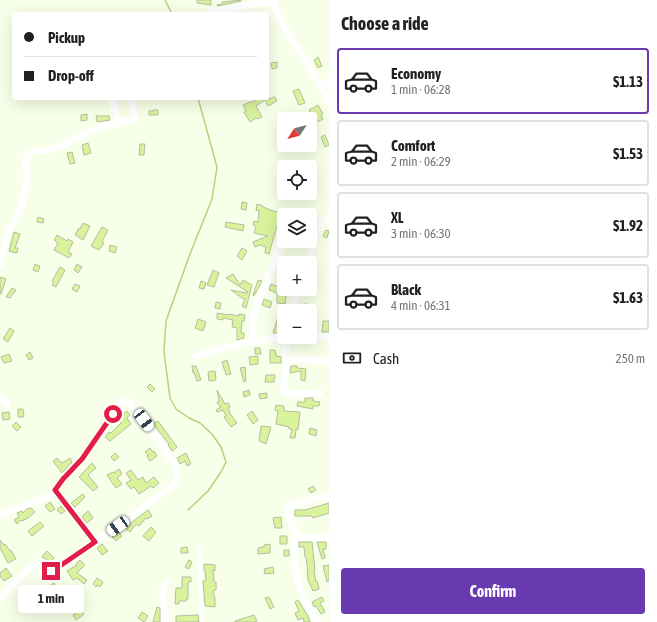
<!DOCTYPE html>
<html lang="en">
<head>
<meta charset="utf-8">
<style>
	:root { --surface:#fff; --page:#f6f6f6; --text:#202124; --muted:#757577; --line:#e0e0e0; --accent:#6939b0 }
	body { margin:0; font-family:"Asap Condensed",sans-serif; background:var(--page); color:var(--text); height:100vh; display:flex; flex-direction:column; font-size:15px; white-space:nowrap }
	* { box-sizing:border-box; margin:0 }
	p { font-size:13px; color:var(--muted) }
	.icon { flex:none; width:22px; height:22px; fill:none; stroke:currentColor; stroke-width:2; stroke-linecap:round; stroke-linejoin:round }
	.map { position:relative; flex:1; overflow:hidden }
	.drawer { display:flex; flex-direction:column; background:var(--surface); width:328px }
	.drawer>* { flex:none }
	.banner { position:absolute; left:12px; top:12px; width:257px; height:88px; border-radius:4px; box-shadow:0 4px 16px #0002; display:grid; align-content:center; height:88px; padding:0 12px; background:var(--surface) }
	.needle { width:26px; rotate:234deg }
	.fabs { position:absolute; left:277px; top:112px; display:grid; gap:8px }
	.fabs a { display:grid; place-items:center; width:40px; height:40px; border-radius:4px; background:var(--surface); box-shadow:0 4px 16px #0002; font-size:20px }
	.end { position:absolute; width:18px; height:18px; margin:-9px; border:5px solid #e11d48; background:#fff; box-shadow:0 0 0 2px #fff }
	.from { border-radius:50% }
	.bubble { position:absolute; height:28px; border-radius:4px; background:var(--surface); box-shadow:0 4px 16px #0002; font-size:13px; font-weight:700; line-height:28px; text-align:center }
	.car { position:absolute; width:12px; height:24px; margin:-12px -6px; border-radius:5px; box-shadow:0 0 3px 1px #0007; background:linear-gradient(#fff 24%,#345 0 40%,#fff 0 76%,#345 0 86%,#fff 0) }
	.banner b { display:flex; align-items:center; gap:14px; height:38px; font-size:15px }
	.banner b+b { border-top:1px solid var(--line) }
	.banner i { width:10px; height:10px; background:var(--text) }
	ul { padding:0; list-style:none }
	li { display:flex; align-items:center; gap:12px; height:66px; margin:0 8px 6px; padding:0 4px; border:2px solid var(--line); border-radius:4px }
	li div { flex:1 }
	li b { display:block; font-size:15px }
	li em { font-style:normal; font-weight:700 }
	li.active { border-color:var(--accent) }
	li>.icon { width:36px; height:36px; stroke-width:1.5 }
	h2 { padding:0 12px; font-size:18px; line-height:48px }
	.pay { display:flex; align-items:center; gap:10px; height:44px; padding:0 12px; font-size:15px }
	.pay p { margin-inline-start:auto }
	.action { display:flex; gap:8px; margin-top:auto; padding:8px 12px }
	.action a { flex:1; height:46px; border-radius:4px; background:var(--accent); color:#fff; font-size:16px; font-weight:700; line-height:46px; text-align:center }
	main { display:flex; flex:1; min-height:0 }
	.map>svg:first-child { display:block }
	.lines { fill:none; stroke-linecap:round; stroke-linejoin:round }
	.stream { stroke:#b8d07b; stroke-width:1.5 }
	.building { fill:#d9f29c; stroke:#b5bda3 }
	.service { stroke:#fff; stroke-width:3.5 }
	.minor { stroke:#fff; stroke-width:7 }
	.route { stroke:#e11d48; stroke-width:5 }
</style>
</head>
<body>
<main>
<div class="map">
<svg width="329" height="622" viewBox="0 0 329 622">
	<rect width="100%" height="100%" fill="#f7ffe8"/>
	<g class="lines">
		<path class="stream" d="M165,0l7,14
			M188,510l20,-19 13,-19 5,-10 -5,-15 -9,-13 -12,-11 -11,-5 -13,-9 -6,-11 -6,-46 2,-31 24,-67 22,-55 5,-32 -19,-69"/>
	</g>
	<path class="building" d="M197,0h14v5l-14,-2z
		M241,0v1l-24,5v-1l5,-1v-2z
		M318,57l4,9 -4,2 -4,-8z
		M277,62v6l-5,1 -1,-6z
		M299,89l6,14 -6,2 -6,-14z
		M273,97h2l2,4 -9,5 -3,-6 -9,6 6,11 -5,2 -1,-1 -6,4 -6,-10 2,-1 -3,-6 7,-3v1l9,-5h10l1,1z
		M318,105l5,9 -2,1 2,4 -6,3 -8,-12z
		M153,110h5v5h-9v-4h4z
		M87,114v6l-6,1v-6z
		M96,116h13l1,4 -13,2z
		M325,135l4,10 -4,2 -4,-10z
		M88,143l3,10 -7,2 -2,-10z
		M140,144h5l-1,11h-5z
		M72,152l3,11 -5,1 -3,-11z
		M242,202l5,1 -1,7 -5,-1z
		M257,204l6,2v1l13,5 1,-1 7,3v4l-7,8 -8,28 -4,-1 1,-6 -6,-2 -5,2 -2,-5 15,-6 -14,-3 2,-7 -3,-1 1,-4 4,1 1,-11 -3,-1z
		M38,217l6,2 -1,4 -6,-1z
		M226,222l18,3 -1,6 -18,-4z
		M83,223l7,3 -7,14 -8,-5 4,-7 1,1z
		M102,227l6,3 -6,12 2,1 -5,7 -8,-4z
		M326,230l3,1 -2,7 -4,-2z
		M14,232l6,2 -5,14h3l-1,5 -8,-2z
		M57,235l10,6 1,-2 5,3 -5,10 4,2 -3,4 -15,-8 4,-7 -4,-3z
		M110,245l7,2 -2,6 -6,-2z
		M242,248l5,3 -5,9 -5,-4z
		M35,264l5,2 -2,6 -5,-2z
		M77,264l5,3 -4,6 -4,-3z
		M60,267l5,3 -9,17 -4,-2 2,-3 -2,-1z
		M213,270l6,3 -5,14 -7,-2z
		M233,274l7,11 3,-5 9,5 -6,23 -4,-2 3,-7 -3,-1 -11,-8 16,3 1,-1 -22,-14z
		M0,277l6,2 -5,15h-1z
		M258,280l4,1 -8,15 -1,-1z
		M201,281l5,2 -2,6 -5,-1z
		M75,284l5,2 -3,6 -5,-3z
		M271,284l16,6 -2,14 -8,-1v-10l-8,-3z
		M12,288l4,2 -6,8 -4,-1z
		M264,299l8,3 -2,6 -8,-3z
		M216,302l5,1 -1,6 -5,-1z
		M304,304l9,1 -1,5 -8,-1z
		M217,313l12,2v-1l10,2v-2l6,1 -1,6h-2l-1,12h3v5l-7,2v-12l-5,-1 1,-7 -10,-2v2l-6,-1z
		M278,317l4,1 -4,15h-5z
		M198,319l8,3 -3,9 -8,-3z
		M323,321h6v11h-7z
		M10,328l4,3 -6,11 -5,-3z
		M255,348h5l1,6h-6z
		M270,350h5l1,6 5,1v6h-11z
		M30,352l3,6 -4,2 -3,-5z
		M9,354l3,7 -8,2 -3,-6z
		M258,356v8l-8,1 -1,-8z
		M227,360l4,14 -5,1 -4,-13z
		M192,366h4l5,14 -4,1 -3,-9 -1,1z
		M291,366h6v2l9,1 -1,12 -4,-1v-9l-11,2z
		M245,367l1,14 -2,1 -4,-14z
		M215,371l1,9 -7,1 -1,-9z
		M266,375h9l-1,7h-9z
		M150,384l5,5 -3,3 -5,-5z
		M217,390l8,14 3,-1 2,4 -2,1 2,3 -1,1 8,11 -6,4 -7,-10 2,-1 -3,-6 -6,2 -1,-2 5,-3h-1l-3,-5 2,-1z
		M249,390l1,5 -6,2 -1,-5z
		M267,393v5l-7,1 -1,-5z
		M305,398h8v3l7,1 -1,4h-6v3l-16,-3 1,-4h7z
		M276,405l8,1v5l16,1 -2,18 -2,-1 -1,9h-5l2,-9h-3v-2l-13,-3 2,-13 -3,-1z
		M18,409h5l1,8h-6z
		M127,411l3,4 -3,3 4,6 -21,17 -5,-4 4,-5 2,1 10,-10 -4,-5z
		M252,411l6,9 -5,4 -6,-9z
		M9,412l1,7 -7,1 -1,-7z
		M158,421l19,26 -5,4 -4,-6 1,-1 -16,-20z
		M16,422l5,5 -4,4 -5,-5z
		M261,426l10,1 -5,17 -7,-3z
		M310,428l7,2 -1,6 -7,-2z
		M150,448l3,4 1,-1 3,5h-1v1l-6,4 -3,-5 1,-1 -3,-3z
		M115,453l4,4 -5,4 -3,-4z
		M186,453l5,11 -4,2 -2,-5 -5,3 -3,-6z
		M57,458l5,5 8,-5 2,4 -10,11 -9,-12z
		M92,463l4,5 -8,7 10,12 -5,4 -14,-14z
		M119,469l3,5 -5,4 5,6 -6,4 -9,-13 6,-3 1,1z
		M131,470l7,10 5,-3 3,6 8,-6 5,6 -6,5 -2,-2 -12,8 -5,-7 -3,2 -5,-6 5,-3 -5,-7z
		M313,486l3,4 -5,3 -3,-4z
		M83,494l2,3 -10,10 -4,-4z
		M50,502l5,7 -5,3 -5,-6z
		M329,503v10l-16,5 -1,-2h-17v-6h10z
		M61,506l4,5 -4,3 -4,-4z
		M31,508l4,4 -7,6 -6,3 -1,-1 -4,4 -3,-4 5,-3 -2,-4 5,-2 1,2 4,-4z
		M148,510l4,6 -5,3 -1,-1 -7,8 -3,-2 -6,8 -4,-3 5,-6z
		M88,511l5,7 -6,5 -5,-6z
		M281,517l1,11h-7l-2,-10z
		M40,522l4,4 -12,10 -4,-5z
		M151,527l5,5 -7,9 -6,-5z
		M118,532l4,4 -6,5 -4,-4z
		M280,536h7v8h-7z
		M0,540l4,5 1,-1 5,7 1,-1 5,9 -8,4 -8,-15z
		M299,542h13l3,28h-1l2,12 1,-1 2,8 -6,2 -5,-11 -1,-7h1l-2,-16h-1l-1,-10h-5z
		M317,542h9v7h-3l2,9 -3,1z
		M102,544l6,7 -6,4 -5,-7z
		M270,544v9l-12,1v-6l6,-1v-2z
		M187,547l1,6h-7v-5z
		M284,550h5v6h-5z
		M47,551l7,7 -5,5 -3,-4 -4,-2z
		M80,560l5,5 -8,8 10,7 -3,4 -7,-6 -4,2 -6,-9 10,-6 -1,-1z
		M189,560l3,2 -3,7 -4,-2z
		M204,564l11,1v6l-2,-1 1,12h2v8l-3,1 2,8v8l-10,-1 -2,-25 3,-1 -1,-10h-1z
		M329,565v16l-2,1 -4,-16z
		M273,567l1,6 -9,1 -1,-5z
		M6,568l6,8 -8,5 -4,-5v-3z
		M182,577h9v5h-3v17h-2v2h-7v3h-4l1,-16h6z
		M97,578l6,4 -3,5 -3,-2 -1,2 -3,-3z
		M54,583l3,4 -6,4 -2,-5z
		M70,597l3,6 -7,3 -3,-5z
		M269,597l5,10 -4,2 -5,-11z
		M322,597l2,4 -4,2 5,9 -4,2 -5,-8 -2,1 -2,-5z
		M298,600l10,16 2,6h-6l-1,-4 -5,2 -3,-7 4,-2 -4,-9z
		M157,607l3,1v14h-7z
		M80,610l4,4 -8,6 -3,-5z
		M142,612l6,4 -4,6 -6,-4z
		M198,615l1,7h-23v-6z
		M254,615l3,6 -3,1h-19v-1z"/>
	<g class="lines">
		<path class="service" d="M199,548l1,40 2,34"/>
		<path class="minor" d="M205,14l49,-10 20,-3c2,17 15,33 24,47 11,18 21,36 31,54
			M320,85l9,-3
			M111,98l8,24
			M289,215l2,-1 2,1
			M310,226l7,4
			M307,263l10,-33 3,-5 9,-8
			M0,265l8,-33 14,-27 1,-7 4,-18 -1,-21 2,-5 7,-3 12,-1 14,-4 34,-17 39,-10v-5l-3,-16
			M290,311l9,-22
			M310,336l19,1
			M286,337v24l-2,26v5l4,2 32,-1
			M253,341v-16l1,-10 3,-11 12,-27 15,-46
			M196,356c29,-9 58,-16 88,-19
			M286,361l16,-2 27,3
			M0,397l7,6
			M55,490l40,52
			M0,514l44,-16 6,-3 5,-5 8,-11 19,-20 37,-54 4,-4 6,1 15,18 12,16 20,31c3,8 1,14 -5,20l-42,31 -75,52c-7,2 -8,-5 -13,-8 -11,2 -32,28 -41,37
			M297,537l-2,2 -1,3c0,9 0,19 2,28 3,18 11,36 21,52
			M297,537l-10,-27 -1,-4 43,-10
			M297,537h32
			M165,622c0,-4 0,-9 0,-14 -1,-10 -5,-17 1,-26"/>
	</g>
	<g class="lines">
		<path class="route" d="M51,571l3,-1 41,-28 -40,-52 8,-11 19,-20 31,-45"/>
	</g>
</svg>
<div class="fabs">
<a><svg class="needle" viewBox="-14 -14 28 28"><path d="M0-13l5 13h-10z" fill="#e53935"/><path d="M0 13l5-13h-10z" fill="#757577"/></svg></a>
<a><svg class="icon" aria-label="locate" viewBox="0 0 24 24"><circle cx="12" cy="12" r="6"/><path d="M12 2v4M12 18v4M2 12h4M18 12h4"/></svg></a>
<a><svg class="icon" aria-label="layers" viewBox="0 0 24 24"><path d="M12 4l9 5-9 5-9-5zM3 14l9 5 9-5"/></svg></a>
<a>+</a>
<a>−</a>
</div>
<i class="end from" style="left:113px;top:414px"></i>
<i class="end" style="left:51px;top:571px"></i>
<div class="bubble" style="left:18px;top:585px;width:66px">1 min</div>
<i class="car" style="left:144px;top:420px;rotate:143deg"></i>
<i class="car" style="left:118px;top:526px;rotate:235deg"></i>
<div class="banner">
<b><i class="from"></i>Pickup</b>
<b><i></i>Drop-off</b>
</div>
</div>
<section class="drawer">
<h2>Choose a ride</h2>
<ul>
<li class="active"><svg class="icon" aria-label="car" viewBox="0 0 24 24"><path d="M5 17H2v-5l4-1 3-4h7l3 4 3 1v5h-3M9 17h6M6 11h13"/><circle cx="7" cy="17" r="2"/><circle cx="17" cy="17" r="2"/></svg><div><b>Economy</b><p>1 min · 06:28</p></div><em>$1.13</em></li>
<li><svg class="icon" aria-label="car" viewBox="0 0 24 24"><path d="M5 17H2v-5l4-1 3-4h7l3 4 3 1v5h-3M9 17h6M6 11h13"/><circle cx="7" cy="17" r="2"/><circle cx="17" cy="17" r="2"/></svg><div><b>Comfort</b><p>2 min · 06:29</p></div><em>$1.53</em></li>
<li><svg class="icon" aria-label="car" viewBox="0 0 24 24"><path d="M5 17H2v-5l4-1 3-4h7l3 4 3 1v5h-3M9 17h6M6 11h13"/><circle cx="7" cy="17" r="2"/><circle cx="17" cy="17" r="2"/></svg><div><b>XL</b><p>3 min · 06:30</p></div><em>$1.92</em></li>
<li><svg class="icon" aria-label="car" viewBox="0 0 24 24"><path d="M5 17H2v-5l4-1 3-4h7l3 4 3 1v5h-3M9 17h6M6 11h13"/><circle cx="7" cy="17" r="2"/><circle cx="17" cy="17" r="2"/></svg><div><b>Black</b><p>4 min · 06:31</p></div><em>$1.63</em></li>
</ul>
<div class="pay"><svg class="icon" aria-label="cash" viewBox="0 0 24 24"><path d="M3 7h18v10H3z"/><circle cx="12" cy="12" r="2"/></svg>Cash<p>250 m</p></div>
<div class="action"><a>Confirm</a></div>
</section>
</main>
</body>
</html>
